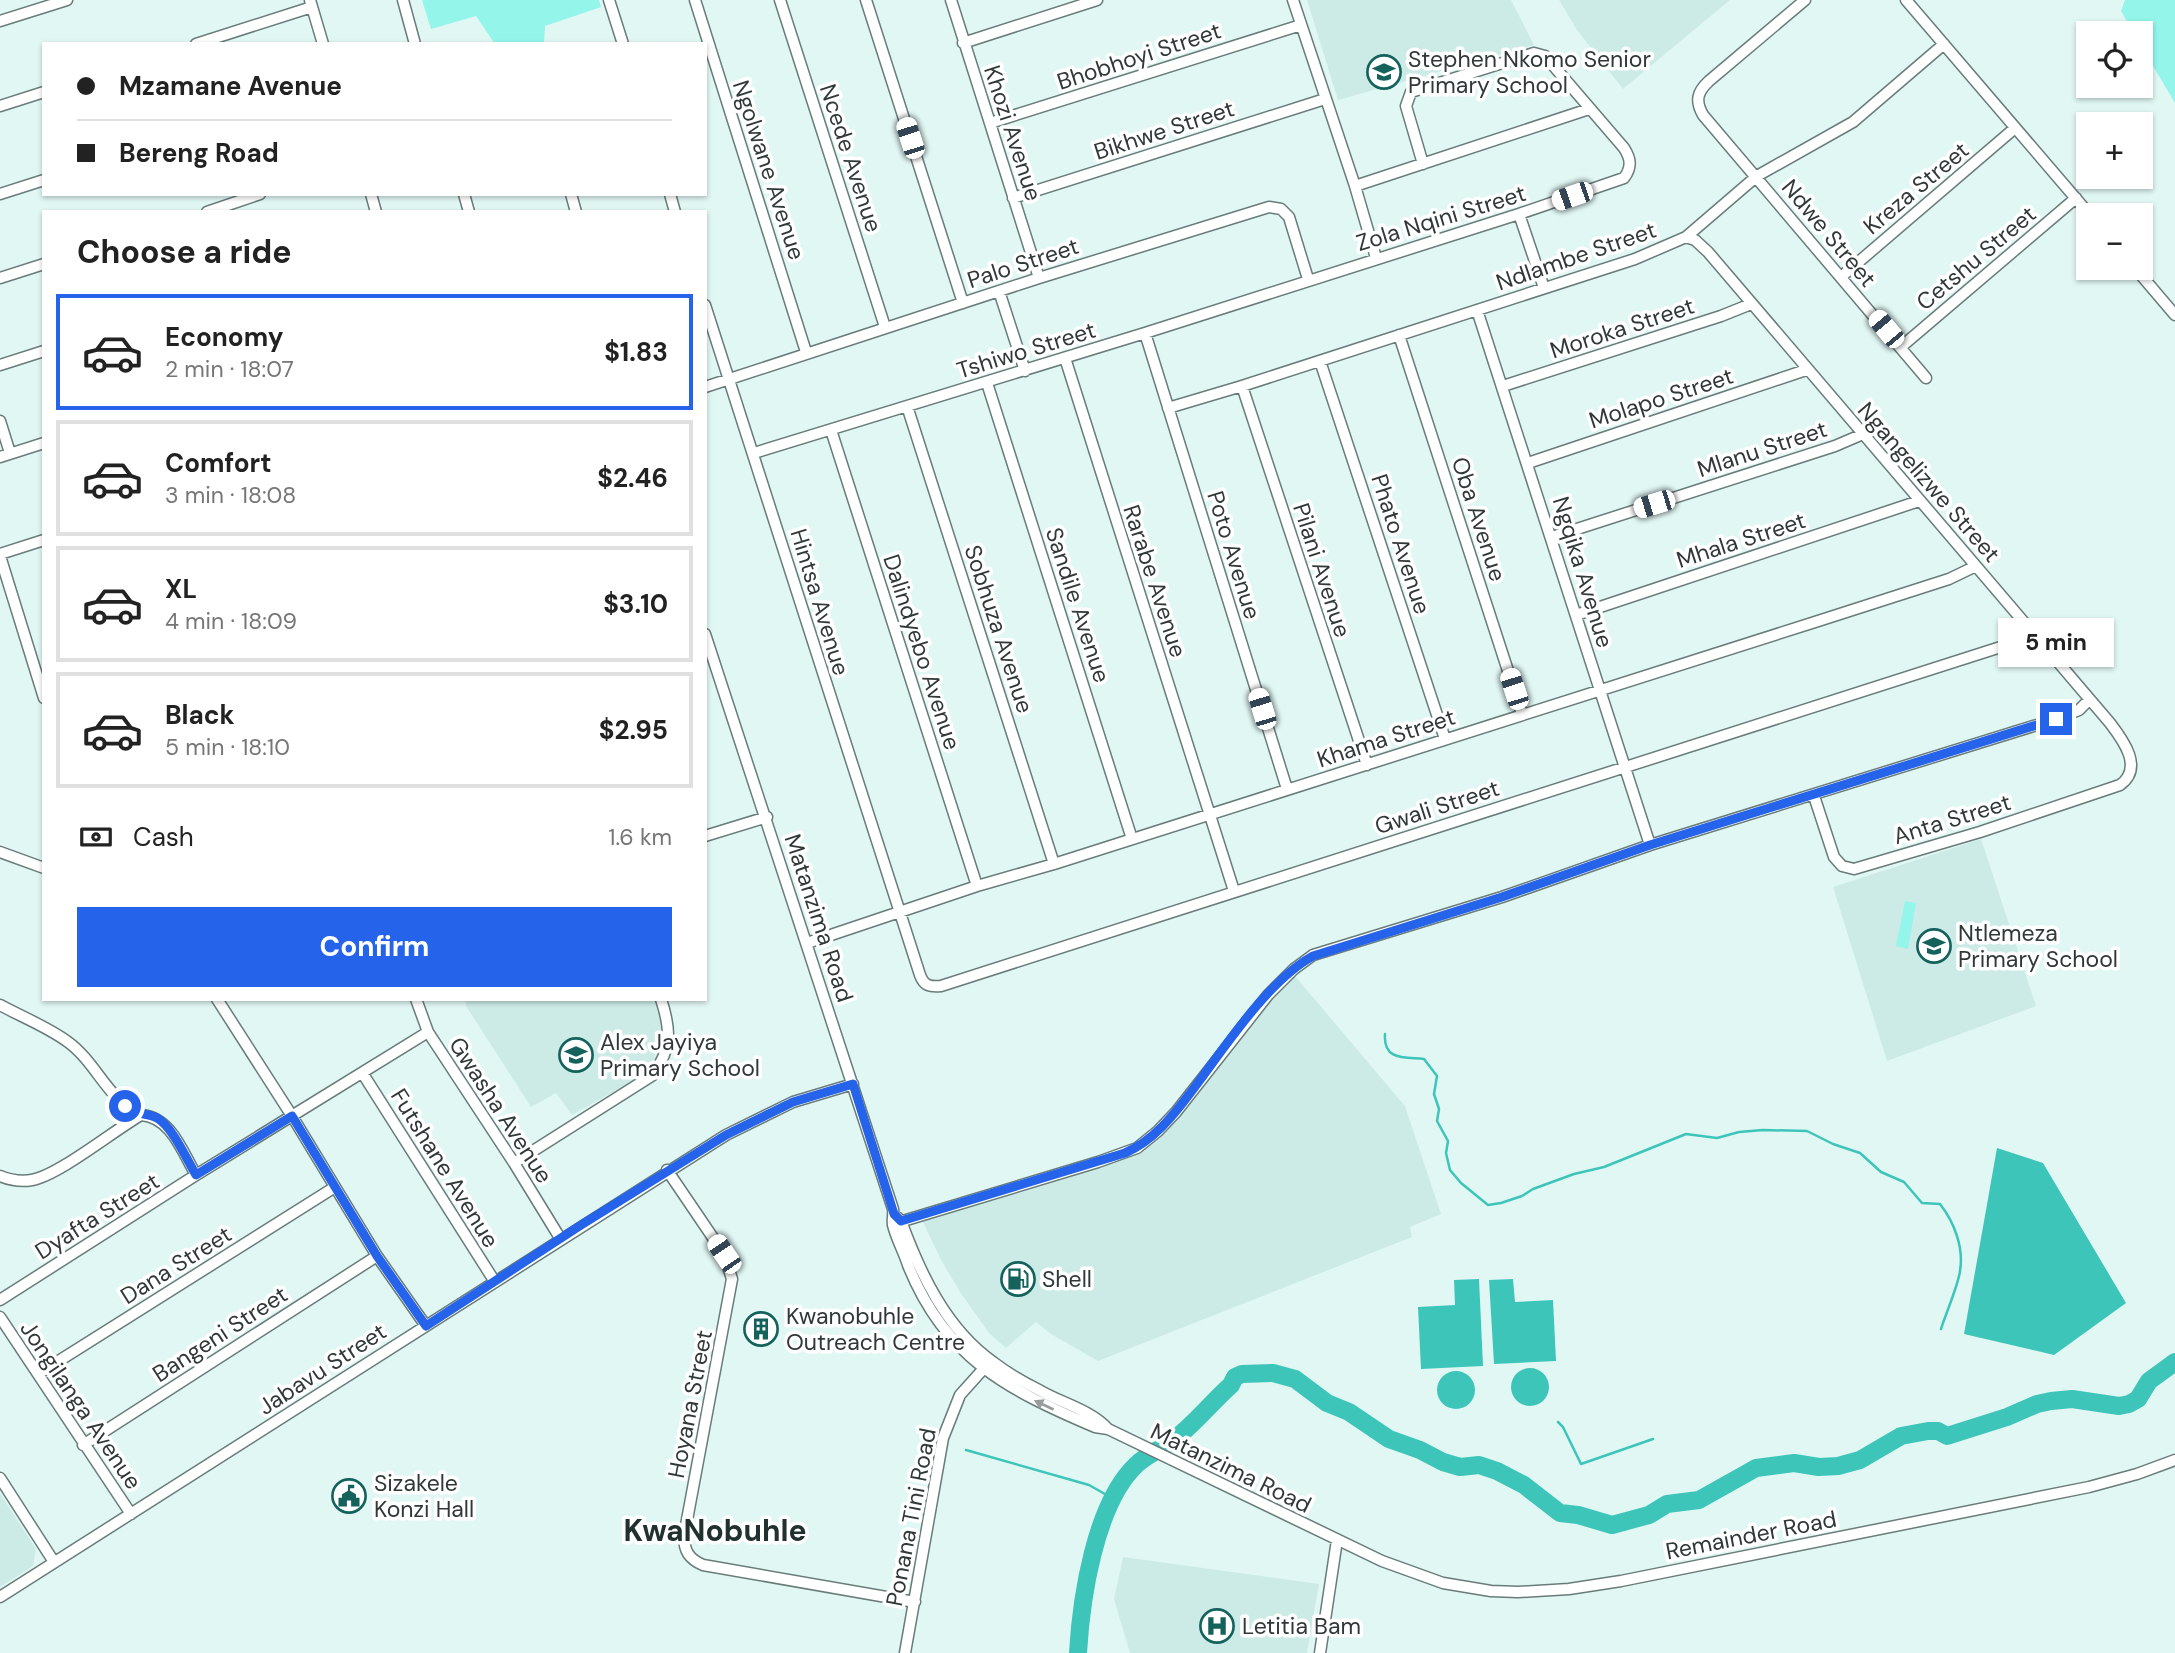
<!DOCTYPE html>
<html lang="en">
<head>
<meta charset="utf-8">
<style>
	:root { --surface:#fff; --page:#f6f6f6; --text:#222; --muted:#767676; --line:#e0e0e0; --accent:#2563eb }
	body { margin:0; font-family:"DM Sans",sans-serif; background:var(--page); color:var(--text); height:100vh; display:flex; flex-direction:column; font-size:26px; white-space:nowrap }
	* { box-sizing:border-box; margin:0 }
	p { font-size:23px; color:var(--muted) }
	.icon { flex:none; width:38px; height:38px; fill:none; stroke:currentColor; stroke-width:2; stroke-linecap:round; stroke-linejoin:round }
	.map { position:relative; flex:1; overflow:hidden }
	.side { position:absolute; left:42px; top:210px; width:665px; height:791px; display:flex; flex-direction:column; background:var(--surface); border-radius:0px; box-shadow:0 2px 5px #0004 }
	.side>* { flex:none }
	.hud { position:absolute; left:42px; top:42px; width:665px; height:154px; border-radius:0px; box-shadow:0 2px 5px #0004; display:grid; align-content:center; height:154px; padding:0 35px; background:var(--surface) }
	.controls { position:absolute; left:2076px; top:21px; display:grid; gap:14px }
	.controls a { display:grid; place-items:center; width:77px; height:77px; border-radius:0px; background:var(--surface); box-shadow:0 2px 5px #0004; font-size:35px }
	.end { position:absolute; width:32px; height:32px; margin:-16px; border:9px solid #2563eb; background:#fff; box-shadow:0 0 0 4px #fff }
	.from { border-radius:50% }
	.bubble { position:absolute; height:49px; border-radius:0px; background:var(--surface); box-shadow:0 2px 5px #0004; font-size:23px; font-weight:700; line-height:49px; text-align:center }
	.car { position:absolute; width:21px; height:42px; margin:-21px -10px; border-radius:9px; box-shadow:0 0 5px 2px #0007; background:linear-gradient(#fff 24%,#345 0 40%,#fff 0 76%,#345 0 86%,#fff 0) }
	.hud b { display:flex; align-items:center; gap:24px; height:66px; font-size:26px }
	.hud b+b { border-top:2px solid var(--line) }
	.hud i { width:18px; height:18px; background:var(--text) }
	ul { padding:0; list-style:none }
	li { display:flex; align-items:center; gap:21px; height:116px; margin:0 14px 10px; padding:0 21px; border:4px solid var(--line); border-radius:0px }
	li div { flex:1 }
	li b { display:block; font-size:26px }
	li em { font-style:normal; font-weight:700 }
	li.selected { border-color:var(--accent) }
	li>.icon { width:63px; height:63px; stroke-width:1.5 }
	h2 { padding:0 35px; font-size:32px; line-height:84px }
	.pay { display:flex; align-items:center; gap:18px; height:77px; padding:0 35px; font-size:26px }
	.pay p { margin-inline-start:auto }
	.primary-button { display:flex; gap:14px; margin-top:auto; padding:14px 35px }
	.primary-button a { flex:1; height:80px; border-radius:0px; background:var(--accent); color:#fff; font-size:28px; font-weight:700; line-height:80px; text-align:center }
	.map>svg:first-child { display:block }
	.built { fill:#ccebe7 }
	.green { fill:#94f5eb }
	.water { fill:#3ec5ba }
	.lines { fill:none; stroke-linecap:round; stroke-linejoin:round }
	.stream { stroke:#3ec5ba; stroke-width:2.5 }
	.river { stroke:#3ec5ba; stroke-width:18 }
	.minor-casing { stroke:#687c7a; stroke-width:13 }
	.minor { stroke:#fff; stroke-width:10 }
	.oneway { fill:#989c9c }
	.route { stroke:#2563eb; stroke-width:9 }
	.labels { text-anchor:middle; stroke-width:7; stroke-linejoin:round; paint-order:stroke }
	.street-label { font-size:23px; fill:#313938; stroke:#fff }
	.poi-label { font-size:23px; fill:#313938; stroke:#fff; text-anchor:start }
	.district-label { font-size:30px; font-weight:bold; fill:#20312f; stroke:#fff }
</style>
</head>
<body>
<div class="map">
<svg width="2175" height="1653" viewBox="0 0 2175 1653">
	<rect width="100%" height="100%" fill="#e1f7f4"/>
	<path class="built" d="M1307,0h204l23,45 -196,55z
		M1559,0h171l-107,89 -46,-59z
		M1981,839l55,167 -149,55 -54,-174z
		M1295,976l110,130 36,108 -31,13 2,10 -314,124 -47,-27 -15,-12 -30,26 -17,-15 -29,-41 -19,-32 -20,-42 219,-68 122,-142z
		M465,999h190l8,35 -10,27 -15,17 -66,37 -16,-22 -25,14 -65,-101z
		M0,1493l36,56 -3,17 -33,21z
		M1123,1557l196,27 -12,69h-177l-16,-54z"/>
	<path class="green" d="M422,0h177l2,7 -56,19 -1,18h-49l-19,-28 -45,13z
		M2125,0h50v103l-35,-59v-11h-6l-13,-22z
		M1905,901l11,2 -8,46 -12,-3z"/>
	<path class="water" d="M1997,1148l46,15 83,140 -72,52 -90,-21z
		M1479,1279l4,87 -62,3 -3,-62 37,-2 -1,-25z
		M1513,1279l2,23 38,-2 3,61 -62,3 -5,-84z
		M1511 1387a19 19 0 1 1 38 0a19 19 0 1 1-38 0Z
		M1437 1390a19 19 0 1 1 38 0a19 19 0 1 1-38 0Z"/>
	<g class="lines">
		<path class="stream" d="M1385,1034c-2,27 20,23 39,25l13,17 -3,18 5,15 -2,12 11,20 -2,12 4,17 11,13 27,22 13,-2 21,-7 11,-7 41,-15 30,-7 82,-33 31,4 22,-6 24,-2 44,1 26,13 27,9 21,19 23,10 18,21 18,1c14,18 24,43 20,67 -2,15 -14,42 -19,58
			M1558,1422l5,5 18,37 72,-25
			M966,1450l123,35 23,13"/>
		<path class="river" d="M1078,1653c3,-54 17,-149 58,-188 11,-11 28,-17 40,-27 20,-16 36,-36 55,-53l4,-8 7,-3 31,-1 22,6 32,24 22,9 40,27 31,11 23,12 17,5 19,-2 18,6 27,14 36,28 18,2 34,10 37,-10 18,-11 32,-4 57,-32 38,-5 25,4 19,-1 22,-6 41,-24 27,-5h10l9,5 60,-19 30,-13 14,-3 21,-2 47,7 10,-2 9,-5 11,-18 26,-19"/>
		<g class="minor-casing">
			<path id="minor" d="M310,0l13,44
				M403,0l12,44
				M609,0l14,44
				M695,0l111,352
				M780,0l105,327
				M866,0l97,303
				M951,0l88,278
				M1293,0l62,186 21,72
				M1805,0l-96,81c-12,11 -14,20 -6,34l223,263
				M1906,0l184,215
				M0,21l67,-21
				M963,43l134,-43
				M196,44l116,-37
				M0,106l44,-14
				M990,123l311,-98
				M1355,186l234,-77
				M0,194l44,-14
				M371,194l5,18
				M464,194l5,18
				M571,194l5,18
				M670,194l5,18
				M1013,198l312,-99
				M207,212l53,-18
				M1519,214l25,74
				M1686,237l9,3 13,12 402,471c13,17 34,45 10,62l-140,47 -126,37 -12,-3 -8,-9 -20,-61
				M2135,268l40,47
				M1841,277l174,-149
				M0,278l44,-14
				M999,291l26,80
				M705,305l215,670c4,11 10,12 21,11l1066,-341 26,-12
				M1477,310l173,535
				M1145,333l142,456
				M1399,335l123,379
				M1901,347l175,-149
				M1065,358l169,533
				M1320,361l125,378
				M0,365l44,-14
				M987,383l145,456
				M1242,386l125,379
				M1503,386l218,-70 30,-12
				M705,387l334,-109 230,-71 12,2 8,8 19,62
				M907,406l147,458
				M1168,408l74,-22 393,-127 51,-22 71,-61 96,-54 91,-78
				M0,421l10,32
				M831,430l146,456
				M754,453l391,-120 374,-119 105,-36c8,-11 7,-19 0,-30l-79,-92 -11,-3 -123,39 -5,14 17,58
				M0,457l44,-14
				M1528,463l278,-93
				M1552,537l283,-91 28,-12
				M0,554l44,-14
				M0,556l44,142
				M1576,615l343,-114
				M705,634l188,575c1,6 -1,10 0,16 3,13 11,27 15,40 37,93 100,125 187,162l13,2 274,132 61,22 48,8 27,1 51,-3 52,-8 468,-94 48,-13 38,-14
				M705,836l62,-19
				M0,852l44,16
				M807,943l170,-57 77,-22 761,-242 134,-43 27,-13
				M217,999l75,117 85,140 49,70
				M416,999l12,33 86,131 46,75
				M0,1005c22,12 48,22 68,37 28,20 41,60 73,73
				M363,1074l132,208
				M514,1163l139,-88c19,-27 18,-45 8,-76
				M667,1170l57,84 8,25 -48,257c0,15 5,23 19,29l212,37
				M0,1176c10,4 21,6 32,4 27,-5 81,-49 109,-65 30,2 41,36 55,60
				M897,1217l4,4c19,52 45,108 92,141 14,11 30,20 46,28 22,13 52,20 69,39
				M893,1224l205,-62 39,-14 21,-17 18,-19 92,-117 26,-26 19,-14 189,-58 148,-52 406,-126 23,-9 10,-10
				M0,1300l196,-125 232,-143
				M0,1317l131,197
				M38,1374l297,-187
				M83,1445l294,-189
				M0,1478l54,84
				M0,1597l726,-462 67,-33 60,-18
				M905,1653l38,-215 17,-43 26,-29
				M1320,1653l17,-113"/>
		</g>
		<use href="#minor" class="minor"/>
	</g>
	<defs><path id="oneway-solid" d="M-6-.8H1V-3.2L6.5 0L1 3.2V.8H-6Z" transform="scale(1.75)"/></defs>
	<use class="oneway" href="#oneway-solid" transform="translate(1044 1405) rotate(-155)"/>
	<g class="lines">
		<path class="route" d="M125,1106c12,10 20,6 32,12 15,8 30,42 39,57l96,-59 85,140 49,70 155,-101 145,-90 67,-33 60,-18 41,130 7,7 224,-68c28,-12 48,-37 66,-61 32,-42 76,-111 122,-136l189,-59 148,-52 406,-126"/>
	</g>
	<defs>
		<g id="school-ring" transform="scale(1.75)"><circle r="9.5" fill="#fff" stroke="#15625c" stroke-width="1.5"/><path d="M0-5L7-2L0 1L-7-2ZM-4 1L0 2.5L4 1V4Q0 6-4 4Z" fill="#15625c"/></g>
		<g id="fuel-ring" transform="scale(1.75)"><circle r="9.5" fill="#fff" stroke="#15625c" stroke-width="1.5"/><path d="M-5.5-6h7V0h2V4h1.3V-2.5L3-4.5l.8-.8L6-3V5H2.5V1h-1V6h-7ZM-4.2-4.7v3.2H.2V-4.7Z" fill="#15625c"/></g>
		<g id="building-ring" transform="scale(1.75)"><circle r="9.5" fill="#fff" stroke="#15625c" stroke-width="1.5"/><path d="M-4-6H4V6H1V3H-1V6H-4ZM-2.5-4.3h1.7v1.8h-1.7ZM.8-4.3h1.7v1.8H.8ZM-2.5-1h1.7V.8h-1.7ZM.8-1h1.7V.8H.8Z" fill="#15625c"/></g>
		<g id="civic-ring" transform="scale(1.75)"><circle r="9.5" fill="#fff" stroke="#15625c" stroke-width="1.5"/><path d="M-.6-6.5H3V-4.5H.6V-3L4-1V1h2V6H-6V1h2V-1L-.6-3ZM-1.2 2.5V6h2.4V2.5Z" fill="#15625c"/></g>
		<g id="hospital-ring" transform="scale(1.75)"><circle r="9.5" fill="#fff" stroke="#15625c" stroke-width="1.5"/><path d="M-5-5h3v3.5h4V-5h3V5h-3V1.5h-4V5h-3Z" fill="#15625c"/></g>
	</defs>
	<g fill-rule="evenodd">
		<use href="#school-ring" x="1384" y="72"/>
		<use href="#school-ring" x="1934" y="946"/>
		<use href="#school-ring" x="576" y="1055"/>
		<use href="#fuel-ring" x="1018" y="1279"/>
		<use href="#building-ring" x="761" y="1329"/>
		<use href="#civic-ring" x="349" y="1496"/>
		<use href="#hospital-ring" x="1217" y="1626"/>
	</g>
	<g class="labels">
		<g class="street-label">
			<text transform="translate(1139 56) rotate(-18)" y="8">Bhobhoyi Street</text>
			<text transform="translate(1164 130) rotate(-18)" y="8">Bikhwe Street</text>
			<text transform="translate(1013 133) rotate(72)" y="8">Khozi Avenue</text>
			<text transform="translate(851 158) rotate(72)" y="8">Ncede Avenue</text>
			<text transform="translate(769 170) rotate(72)" y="8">Ngolwane Avenue</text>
			<text transform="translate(1916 188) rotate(-40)" y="8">Kreza Street</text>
			<text transform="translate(1441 218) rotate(-17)" y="8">Zola Nqini Street</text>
			<text transform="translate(1829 233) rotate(50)" y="8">Ndwe Street</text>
			<text transform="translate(1576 256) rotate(-19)" y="8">Ndlambe Street</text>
			<text transform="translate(1976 258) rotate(-40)" y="8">Cetshu Street</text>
			<text transform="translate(1023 263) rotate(-18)" y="8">Palo Street</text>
			<text transform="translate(1622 328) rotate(-18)" y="8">Moroka Street</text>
			<text transform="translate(1026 350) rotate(-17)" y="8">Tshiwo Street</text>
			<text transform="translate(1661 398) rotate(-18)" y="8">Molapo Street</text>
			<text transform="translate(1762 449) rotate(-18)" y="8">Mlanu Street</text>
			<text transform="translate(1929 482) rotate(49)" y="8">Ngangelizwe Street</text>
			<text transform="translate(1479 519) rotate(72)" y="8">Oba Avenue</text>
			<text transform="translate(1741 540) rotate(-18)" y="8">Mhala Street</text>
			<text transform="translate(1401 544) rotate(72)" y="8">Phato Avenue</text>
			<text transform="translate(1234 555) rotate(73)" y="8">Poto Avenue</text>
			<text transform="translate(1322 570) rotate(72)" y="8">Pilani Avenue</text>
			<text transform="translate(1583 572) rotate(73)" y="8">Ngqika Avenue</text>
			<text transform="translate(1155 581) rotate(72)" y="8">Rarabe Avenue</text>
			<text transform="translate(820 602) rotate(73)" y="8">Hintsa Avenue</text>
			<text transform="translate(1078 605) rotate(72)" y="8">Sandile Avenue</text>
			<text transform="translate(999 629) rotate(72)" y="8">Sobhuza Avenue</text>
			<text transform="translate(922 652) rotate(72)" y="8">Dalindyebo Avenue</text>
			<text transform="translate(1386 738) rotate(-18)" y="8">Khama Street</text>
			<text transform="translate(1437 807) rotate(-18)" y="8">Gwali Street</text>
			<text transform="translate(1952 819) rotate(-17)" y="8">Anta Street</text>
			<text transform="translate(819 918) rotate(72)" y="8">Matanzima Road</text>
			<text transform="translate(501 1110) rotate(57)" y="8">Gwasha Avenue</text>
			<text transform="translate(445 1168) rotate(58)" y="8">Futshane Avenue</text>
			<text transform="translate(97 1216) rotate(-32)" y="8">Dyafta Street</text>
			<text transform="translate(176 1265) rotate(-32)" y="8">Dana Street</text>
			<text transform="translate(220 1334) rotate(-33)" y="8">Bangeni Street</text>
			<text transform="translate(322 1369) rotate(-33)" y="8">Jabavu Street</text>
			<text transform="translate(690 1404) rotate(-79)" y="8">Hoyana Street</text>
			<text transform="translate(81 1405) rotate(56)" y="8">Jongilanga Avenue</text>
			<text transform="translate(1231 1468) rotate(26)" y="8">Matanzima Road</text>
			<text transform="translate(911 1517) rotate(-79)" y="8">Ponana Tini Road</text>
			<text transform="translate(1751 1535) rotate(-11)" y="8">Remainder Road</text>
		</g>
		<g class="poi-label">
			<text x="1408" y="67">Stephen Nkomo Senior<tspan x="1408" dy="26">Primary School</tspan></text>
			<text x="1958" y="941">Ntlemeza<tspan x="1958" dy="26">Primary School</tspan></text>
			<text x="600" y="1050">Alex Jayiya<tspan x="600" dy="26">Primary School</tspan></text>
			<text x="1042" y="1287">Shell</text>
			<text x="786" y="1324">Kwanobuhle<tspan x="786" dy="26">Outreach Centre</tspan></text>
			<text x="374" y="1491">Sizakele<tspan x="374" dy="26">Konzi Hall</tspan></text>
			<text x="1242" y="1634">Letitia Bam</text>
		</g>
		<g class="district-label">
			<text x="715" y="1541">KwaNobuhle</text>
		</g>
	</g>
</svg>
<div class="controls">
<a><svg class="icon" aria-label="locate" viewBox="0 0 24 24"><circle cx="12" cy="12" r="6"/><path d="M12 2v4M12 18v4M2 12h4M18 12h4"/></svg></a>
<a>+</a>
<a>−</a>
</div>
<i class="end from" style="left:125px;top:1106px"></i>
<i class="end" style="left:2056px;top:719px"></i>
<div class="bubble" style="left:1998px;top:618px;width:116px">5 min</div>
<i class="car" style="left:910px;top:138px;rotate:342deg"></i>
<i class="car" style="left:1572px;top:196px;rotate:251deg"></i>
<i class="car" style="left:1886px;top:329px;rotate:320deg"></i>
<i class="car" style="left:1654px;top:504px;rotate:253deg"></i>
<i class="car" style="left:1514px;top:689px;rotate:342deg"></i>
<i class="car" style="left:1262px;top:709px;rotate:343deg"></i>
<i class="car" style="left:724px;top:1254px;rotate:326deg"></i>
<div class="hud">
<b><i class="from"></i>Mzamane Avenue</b>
<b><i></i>Bereng Road</b>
</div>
<section class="side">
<h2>Choose a ride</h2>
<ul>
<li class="selected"><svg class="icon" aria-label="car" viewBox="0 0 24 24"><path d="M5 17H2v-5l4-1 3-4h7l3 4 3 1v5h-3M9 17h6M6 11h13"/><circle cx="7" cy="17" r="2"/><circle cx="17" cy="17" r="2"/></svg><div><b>Economy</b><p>2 min · 18:07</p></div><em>$1.83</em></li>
<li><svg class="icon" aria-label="car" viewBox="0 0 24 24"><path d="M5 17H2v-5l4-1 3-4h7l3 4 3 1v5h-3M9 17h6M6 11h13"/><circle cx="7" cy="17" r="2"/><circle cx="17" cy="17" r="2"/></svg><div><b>Comfort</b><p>3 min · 18:08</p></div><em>$2.46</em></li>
<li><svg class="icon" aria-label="car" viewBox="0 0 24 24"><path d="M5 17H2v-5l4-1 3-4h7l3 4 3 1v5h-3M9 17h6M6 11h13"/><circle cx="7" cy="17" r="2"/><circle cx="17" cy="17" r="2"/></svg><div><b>XL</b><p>4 min · 18:09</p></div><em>$3.10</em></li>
<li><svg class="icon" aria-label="car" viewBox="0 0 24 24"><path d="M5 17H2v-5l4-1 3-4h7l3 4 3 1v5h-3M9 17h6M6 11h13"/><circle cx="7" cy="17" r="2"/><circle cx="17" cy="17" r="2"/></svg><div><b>Black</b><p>5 min · 18:10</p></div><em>$2.95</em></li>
</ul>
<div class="pay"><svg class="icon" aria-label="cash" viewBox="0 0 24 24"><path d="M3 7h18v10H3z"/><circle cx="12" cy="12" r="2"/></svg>Cash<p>1.6 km</p></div>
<div class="primary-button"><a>Confirm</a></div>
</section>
</div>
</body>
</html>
